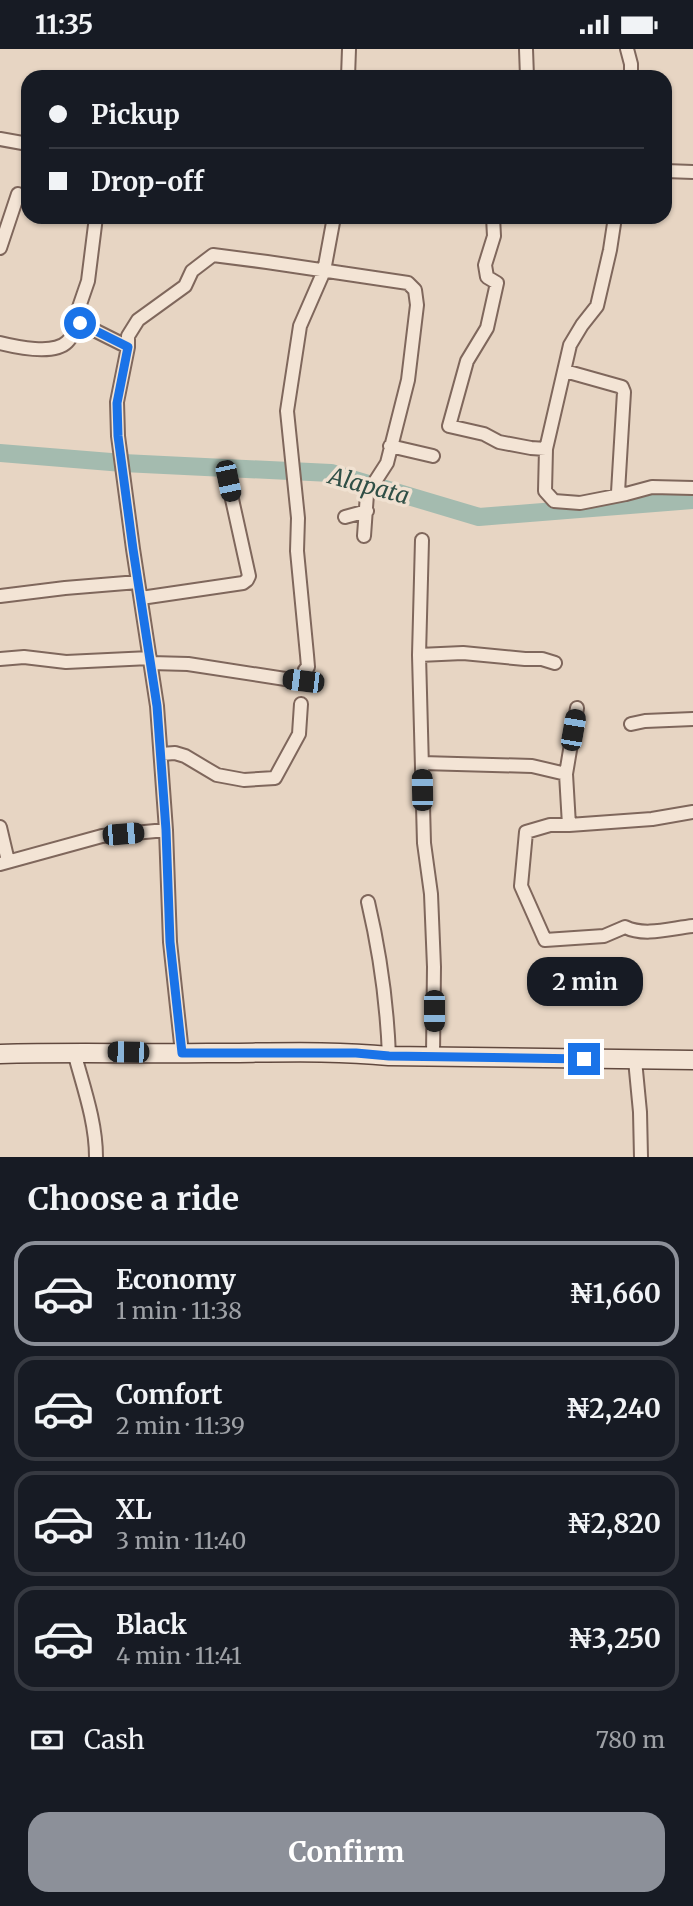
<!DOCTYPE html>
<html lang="en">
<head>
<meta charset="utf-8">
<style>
	:root { --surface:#171b24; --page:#20242c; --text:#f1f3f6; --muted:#9ea1a6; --line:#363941; --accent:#8c9099 }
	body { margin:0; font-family:Merriweather,serif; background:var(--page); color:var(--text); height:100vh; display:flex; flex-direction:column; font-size:26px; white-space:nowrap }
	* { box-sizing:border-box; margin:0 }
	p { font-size:23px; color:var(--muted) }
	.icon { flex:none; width:38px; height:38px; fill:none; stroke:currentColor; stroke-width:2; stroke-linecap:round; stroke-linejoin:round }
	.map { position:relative; height:1108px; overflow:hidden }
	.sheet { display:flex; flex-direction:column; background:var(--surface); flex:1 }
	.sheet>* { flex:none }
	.banner { position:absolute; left:21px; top:21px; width:651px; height:154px; border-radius:21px; box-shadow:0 2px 5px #0004; display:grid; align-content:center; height:154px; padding:0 28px; background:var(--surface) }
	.end { position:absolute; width:32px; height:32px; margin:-16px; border:9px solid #1a73e8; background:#fff; box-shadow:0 0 0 4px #fff }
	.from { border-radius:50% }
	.bubble { position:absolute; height:49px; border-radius:21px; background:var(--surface); box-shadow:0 2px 5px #0004; font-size:23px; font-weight:700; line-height:49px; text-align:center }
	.car { position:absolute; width:21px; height:42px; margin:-21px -10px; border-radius:9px; box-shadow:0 0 5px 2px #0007; background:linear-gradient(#222 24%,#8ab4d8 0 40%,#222 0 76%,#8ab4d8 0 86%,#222 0) }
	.banner b { display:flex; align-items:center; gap:24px; height:66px; font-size:26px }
	.banner b+b { border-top:2px solid var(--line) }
	.banner i { width:18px; height:18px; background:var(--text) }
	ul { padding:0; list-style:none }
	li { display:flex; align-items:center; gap:21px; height:105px; margin:0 14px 10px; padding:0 14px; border:4px solid var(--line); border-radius:21px }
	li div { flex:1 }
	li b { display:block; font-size:26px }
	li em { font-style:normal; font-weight:700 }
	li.selected { border-color:var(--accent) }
	li>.icon { width:63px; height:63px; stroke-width:1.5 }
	h2 { padding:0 28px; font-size:32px; line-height:84px }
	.pay { display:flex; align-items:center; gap:18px; height:77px; padding:0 28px; font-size:26px }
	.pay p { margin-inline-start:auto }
	.action { display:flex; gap:14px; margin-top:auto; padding:14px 28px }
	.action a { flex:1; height:80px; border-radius:21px; background:var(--accent); color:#fff; font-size:28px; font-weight:700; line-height:80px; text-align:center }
	.status { display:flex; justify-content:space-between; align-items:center; height:49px; padding:0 35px; background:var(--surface); direction:ltr }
	.status svg { height:19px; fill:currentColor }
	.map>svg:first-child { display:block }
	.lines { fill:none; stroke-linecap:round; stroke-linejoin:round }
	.river { stroke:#a4bbaf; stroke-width:18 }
	.minor-casing { stroke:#7f675c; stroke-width:16 }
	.secondary-casing { stroke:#61493f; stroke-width:21 }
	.minor { stroke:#f3e4d5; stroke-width:12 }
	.secondary { stroke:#f3e4d5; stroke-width:18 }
	.route { stroke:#1a73e8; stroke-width:9 }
	.labels { text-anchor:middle; stroke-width:7; stroke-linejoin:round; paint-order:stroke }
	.water-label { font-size:23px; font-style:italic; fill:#2f4f46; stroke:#f0e1d1 }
</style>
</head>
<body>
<div class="status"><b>11:35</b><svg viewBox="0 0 49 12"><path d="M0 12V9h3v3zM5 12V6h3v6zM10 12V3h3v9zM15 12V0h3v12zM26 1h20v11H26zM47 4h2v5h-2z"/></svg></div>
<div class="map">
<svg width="693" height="1108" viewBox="0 0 693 1108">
	<rect width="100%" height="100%" fill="#e7d5c3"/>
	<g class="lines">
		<path class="river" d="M0,404l123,10 208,10 148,44 214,-17"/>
		<g class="minor-casing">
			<path id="minor" d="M526,0l1,28
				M627,0l4,15v13
				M348,28l1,-28
				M0,90l28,5
				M665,122l28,1
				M96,168l-8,64 -11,32 3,10 48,24
				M493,168l1,19 -9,29 2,12 10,6 -10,45 -20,33 -18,65 35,8 15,8 32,6 15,1 24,-104 12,-20 15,-19 13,-56 5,-33
				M0,199l18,-54
				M0,294c16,4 54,12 67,-1 5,-5 9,-13 13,-19
				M565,322l57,16 2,5 -6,100 8,2 26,-7 41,1
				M390,397l43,10
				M546,400l-1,42 9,10 26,2 46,-9
				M345,468l22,-6
				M422,491l-3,115 5,188 7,51 3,73 -1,88
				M0,547l65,-8 73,-6
				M141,549l102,-15 4,-3 2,-4 -21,-95
				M419,606l44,-2 62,6h17l13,4
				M0,610l24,-2 42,5 84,-4
				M151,614l37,1 123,19 -6,-13 3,-3 -1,-12 -10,-104 1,-33 -11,-107 13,-85 24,-55 10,-54
				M577,659l-11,66 3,51h-19l-24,7 -5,54 24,54 59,-4 21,-9c20,10 47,1 68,-1
				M631,675l14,-3 48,-2
				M161,705l14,-1 10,3 32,19 27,5 31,-2 24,-44 2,-30
				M422,714l110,3 34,8
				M569,776l83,-6 41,-7
				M0,778l8,34
				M0,815l102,-28 64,-6
				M368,853c12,51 19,101 21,154
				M74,1003c9,34 22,69 22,105
				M182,1004l-12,-111 -4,-112 -9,-124 -24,-157 -15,-113 -1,-34 11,-55v-11l10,-16 47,-34 7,-15 21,-16 54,7 141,21 7,7 2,15 -9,75 -21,83 -20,31 -3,42
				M635,1011l5,52 1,45"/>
		</g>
		<g class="secondary-casing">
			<path id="secondary" d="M0,1005c69,-2 139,0 208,-1 60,0 121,-3 181,3l304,4"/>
		</g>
		<use href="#minor" class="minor"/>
		<use href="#secondary" class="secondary"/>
	</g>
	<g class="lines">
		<path class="route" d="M80,274l48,24 -11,56 1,33 15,113 24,157 9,124 4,112 12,111h174l33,3 195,3"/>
	</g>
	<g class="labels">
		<g class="water-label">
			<text transform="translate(369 437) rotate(15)" y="8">Alapata</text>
		</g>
	</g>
</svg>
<i class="end from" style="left:80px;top:274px"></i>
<i class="end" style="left:584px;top:1010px"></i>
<div class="bubble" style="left:527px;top:908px;width:116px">2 min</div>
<i class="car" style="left:228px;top:432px;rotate:168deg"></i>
<i class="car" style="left:303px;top:632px;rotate:277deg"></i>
<i class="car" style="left:573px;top:681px;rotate:10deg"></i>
<i class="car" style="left:422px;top:741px;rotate:359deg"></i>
<i class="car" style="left:123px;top:785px;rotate:85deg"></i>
<i class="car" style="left:434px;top:962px;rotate:180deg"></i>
<i class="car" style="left:128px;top:1003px;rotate:271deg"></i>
<div class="banner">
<b><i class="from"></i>Pickup</b>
<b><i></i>Drop-off</b>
</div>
</div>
<section class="sheet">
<h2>Choose a ride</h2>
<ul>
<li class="selected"><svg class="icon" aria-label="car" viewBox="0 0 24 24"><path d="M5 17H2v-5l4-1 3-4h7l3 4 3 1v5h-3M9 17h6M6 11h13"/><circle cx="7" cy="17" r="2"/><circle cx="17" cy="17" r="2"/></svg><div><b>Economy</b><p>1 min · 11:38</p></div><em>₦1,660</em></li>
<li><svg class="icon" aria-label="car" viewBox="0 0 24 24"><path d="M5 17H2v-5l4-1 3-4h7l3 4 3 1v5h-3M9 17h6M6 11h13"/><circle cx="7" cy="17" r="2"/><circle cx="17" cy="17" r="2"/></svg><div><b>Comfort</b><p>2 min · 11:39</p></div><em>₦2,240</em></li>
<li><svg class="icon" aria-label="car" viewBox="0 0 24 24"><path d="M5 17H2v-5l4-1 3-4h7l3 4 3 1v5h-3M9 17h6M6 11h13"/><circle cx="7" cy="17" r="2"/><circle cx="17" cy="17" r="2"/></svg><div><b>XL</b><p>3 min · 11:40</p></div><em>₦2,820</em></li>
<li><svg class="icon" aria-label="car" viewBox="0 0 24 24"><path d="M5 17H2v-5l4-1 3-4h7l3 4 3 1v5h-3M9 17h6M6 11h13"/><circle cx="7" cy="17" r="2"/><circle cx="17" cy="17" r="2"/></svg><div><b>Black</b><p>4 min · 11:41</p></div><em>₦3,250</em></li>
</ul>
<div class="pay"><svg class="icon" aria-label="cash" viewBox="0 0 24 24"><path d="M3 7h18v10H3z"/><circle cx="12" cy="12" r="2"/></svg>Cash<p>780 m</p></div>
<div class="action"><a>Confirm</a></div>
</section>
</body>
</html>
